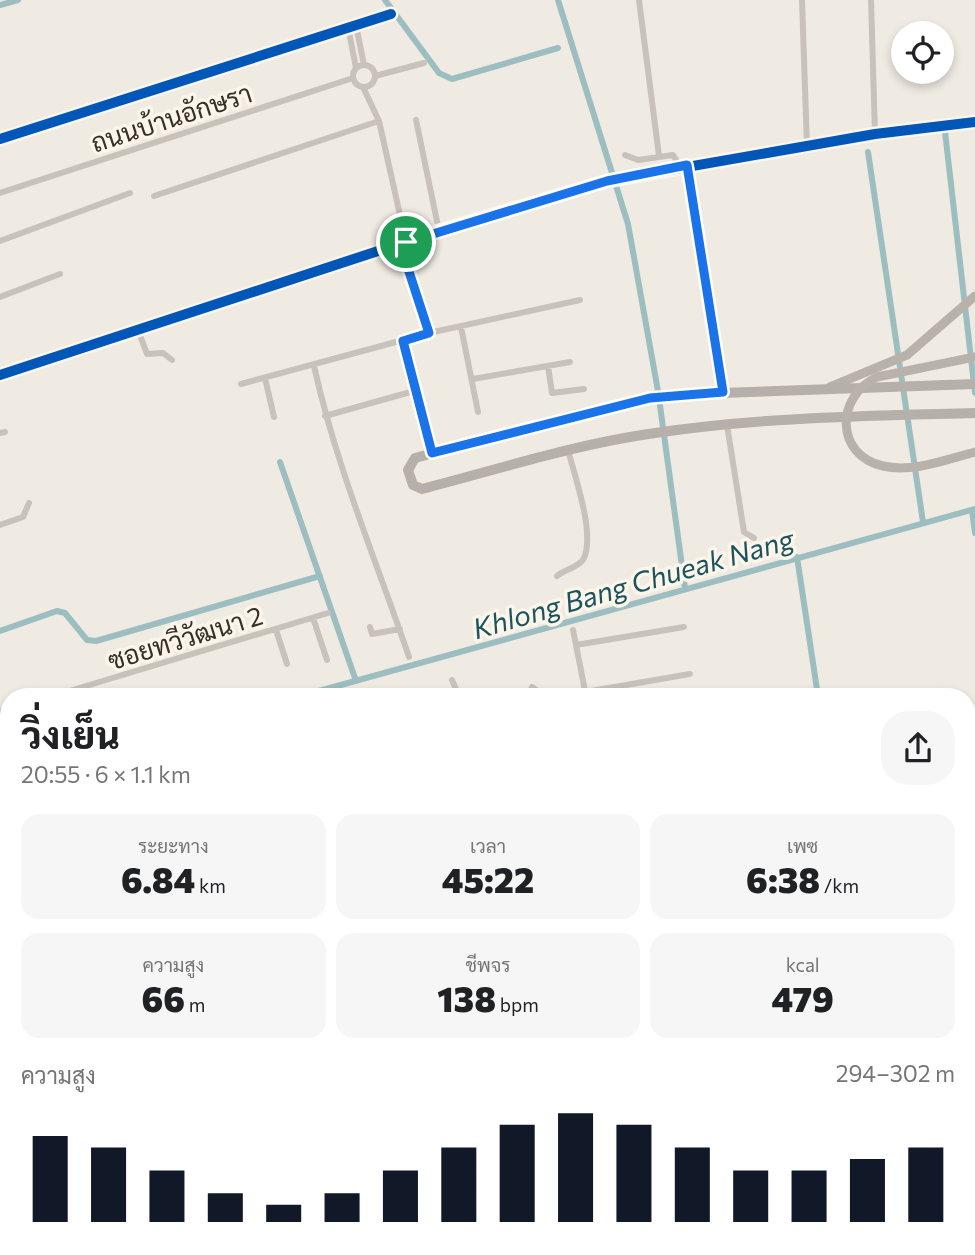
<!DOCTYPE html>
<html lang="th">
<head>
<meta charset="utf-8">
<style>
  :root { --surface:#fff; --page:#f6f6f6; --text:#202124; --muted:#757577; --accent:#111827 }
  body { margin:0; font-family:Commissioner,Sarabun,sans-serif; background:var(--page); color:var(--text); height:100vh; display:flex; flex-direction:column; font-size:26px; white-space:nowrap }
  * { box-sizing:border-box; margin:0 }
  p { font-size:23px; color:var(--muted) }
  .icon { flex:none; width:38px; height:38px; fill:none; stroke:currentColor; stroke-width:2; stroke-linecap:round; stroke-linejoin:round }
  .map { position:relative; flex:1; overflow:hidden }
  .details { position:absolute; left:0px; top:688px; width:976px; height:569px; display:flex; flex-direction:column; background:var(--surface); border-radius:28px 28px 0 0; box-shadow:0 4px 10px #0003 }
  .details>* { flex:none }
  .fabs { position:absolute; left:891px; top:21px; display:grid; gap:14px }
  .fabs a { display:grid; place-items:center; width:63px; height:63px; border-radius:50%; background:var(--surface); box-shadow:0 4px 10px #0003; font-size:35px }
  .pin { position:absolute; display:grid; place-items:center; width:60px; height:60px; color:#fff; margin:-30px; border:4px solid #fff; border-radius:50%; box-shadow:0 2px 7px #0007 }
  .round { display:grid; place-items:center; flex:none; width:74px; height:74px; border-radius:28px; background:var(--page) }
  .summary { display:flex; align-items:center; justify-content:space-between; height:119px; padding:0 21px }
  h1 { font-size:38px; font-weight:800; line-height:52px }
  .figures { display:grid; grid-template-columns:repeat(3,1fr); gap:10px; height:119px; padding:7px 21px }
  .figures div { display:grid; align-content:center; border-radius:18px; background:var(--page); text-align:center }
  .figures b { font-size:35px; font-weight:800 }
  .figures small { font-size:19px; font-weight:400 }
  .figures p { font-size:19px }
  .chart { height:196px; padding:14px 21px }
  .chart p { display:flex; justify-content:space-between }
  .chart svg { width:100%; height:126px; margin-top:7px; stroke:var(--accent); stroke-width:6 }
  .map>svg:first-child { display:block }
</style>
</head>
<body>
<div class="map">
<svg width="975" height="1255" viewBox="0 0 975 1255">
  <rect width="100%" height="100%" fill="#efeae2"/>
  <path fill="#ced5bc" d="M9 1065V1139L0 1143V1069Z"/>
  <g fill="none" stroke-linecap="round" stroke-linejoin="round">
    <path stroke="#9dbec1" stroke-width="6" d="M385 0 439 73 452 79 558 48
      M558 0 628 224 658 391 685 588
      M0 5 18 0
      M945 132 975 393
      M868 152 923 522
      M280 462 356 681
      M972 510 975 533
      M797 557 818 696
      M0 631 57 611 65 613 87 640 96 641 320 576
      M301 696 975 509
      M0 780 9 778
      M968 800 975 799
      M0 863 9 878
      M230 1248 234 1255"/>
    <path stroke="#c8c2bb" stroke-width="6" d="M639 0 659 156
      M802 0 807 146
      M871 0 875 134
      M356 25 364 65
      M348 27 356 68
      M353 76a11 11 0 1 1 22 0a11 11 0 1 1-22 0Z
      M375 76 424 63
      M363 87 379 121 406 242
      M416 120 439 231
      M0 139 391 14
      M625 155 638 160 673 155 680 166
      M687 166 723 392
      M0 193 353 78
      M154 196 379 121
      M0 241 130 193
      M400 245 429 333
      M0 297 60 274
      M461 327 478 412
      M138 330 147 354 163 353 172 360
      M403 341 432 453
      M314 366C336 466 376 560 409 657
      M548 366 552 393 584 389
      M265 378 274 417
      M473 379 570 362
      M241 384 429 333 580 300
      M325 416 414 391
      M727 425 744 532 754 538
      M0 433 5 432
      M0 525 23 517 29 503
      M557 576C564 570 581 566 584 558 595 533 575 477 568 450
      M313 618 327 660
      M370 627 372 634 400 629
      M276 630 287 664
      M573 630 576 645
      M452 680 459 696
      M532 687 539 692 558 693 561 696
      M585 692 690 674
      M53 696 328 613
      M514 696 539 692
      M586 696 576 645 684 627
      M0 712 9 709
      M0 967 9 963
      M0 1050 9 1046
      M968 1087 975 1085
      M3 1176 9 1175
      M968 1230 975 1228
      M260 1248 262 1255
      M341 1248 344 1255
      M624 1248 626 1255
      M721 1248 723 1255
      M282 1255 302 1248
      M780 1255 806 1248
      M877 1255 878 1251 890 1248"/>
    <path stroke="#b9b2ab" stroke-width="9" d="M0 375 439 231 607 181 875 134 975 122
      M830 387 907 355 975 296
      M0 906 9 921
      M968 1126 975 1124
      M208 1248 212 1255
      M497 1255 514 1248"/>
    <path stroke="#b7b0aa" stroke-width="10" d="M975 384 666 395 574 415 415 458 408 470 413 485 422 489C499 469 576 444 655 433 761 417 869 416 975 413"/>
    <path stroke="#b9b2ab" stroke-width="9" d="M975 357 877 377C835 397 835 455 883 466 913 473 947 459 975 452"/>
    <defs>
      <path id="cycleway" d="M0 139 391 14
        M0 375 439 231 607 181 875 134 975 122"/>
    </defs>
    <use href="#cycleway" stroke="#fbf5ea" stroke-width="15"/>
    <use href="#cycleway" stroke="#0057b8" stroke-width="10"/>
  </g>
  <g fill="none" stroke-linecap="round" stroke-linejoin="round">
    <defs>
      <path id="route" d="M687 165 723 392 650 398 432 453 403 341 429 333 400 244 607 181Z"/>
    </defs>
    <use href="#route" stroke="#fff" stroke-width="14"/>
    <use href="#route" stroke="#1a73e8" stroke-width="9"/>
  </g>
  <g text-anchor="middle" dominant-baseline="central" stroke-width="7" stroke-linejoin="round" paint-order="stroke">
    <g font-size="26" fill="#392f29" stroke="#fbf5ea">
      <text transform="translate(171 117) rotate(-18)">ถนนบ้านอักษรา</text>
      <text transform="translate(185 637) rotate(-17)">ซอยทวีวัฒนา 2</text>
    </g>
    <g font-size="28" font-style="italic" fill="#1b535e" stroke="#fbf5ea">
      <text transform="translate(633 583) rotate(-16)">Khlong Bang Chueak Nang</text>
    </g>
  </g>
</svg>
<div class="fabs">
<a><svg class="icon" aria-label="locate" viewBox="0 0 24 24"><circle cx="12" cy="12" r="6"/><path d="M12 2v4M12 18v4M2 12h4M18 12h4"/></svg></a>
</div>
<div class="pin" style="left:406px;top:242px;background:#1e9e55"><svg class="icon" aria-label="arrive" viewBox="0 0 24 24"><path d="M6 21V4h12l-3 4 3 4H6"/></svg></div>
<section class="details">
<div class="summary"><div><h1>วิ่งเย็น</h1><p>20:55 · 6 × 1.1 km</p></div><a class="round"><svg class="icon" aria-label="share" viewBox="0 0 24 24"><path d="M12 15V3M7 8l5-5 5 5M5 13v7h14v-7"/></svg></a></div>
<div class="figures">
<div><p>ระยะทาง</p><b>6.84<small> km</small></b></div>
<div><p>เวลา</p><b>45:22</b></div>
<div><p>เพซ</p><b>6:38<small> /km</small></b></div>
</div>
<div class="figures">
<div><p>ความสูง</p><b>66<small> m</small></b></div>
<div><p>ชีพจร</p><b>138<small> bpm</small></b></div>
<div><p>kcal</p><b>479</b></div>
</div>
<div class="chart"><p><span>ความสูง</span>294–302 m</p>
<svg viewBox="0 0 160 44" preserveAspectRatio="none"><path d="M5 44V14M15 44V18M25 44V26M35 44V34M45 44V38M55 44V34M65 44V26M75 44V18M85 44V10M95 44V6M105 44V10M115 44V18M125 44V26M135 44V26M145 44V22M155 44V18"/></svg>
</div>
</section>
</div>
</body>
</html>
